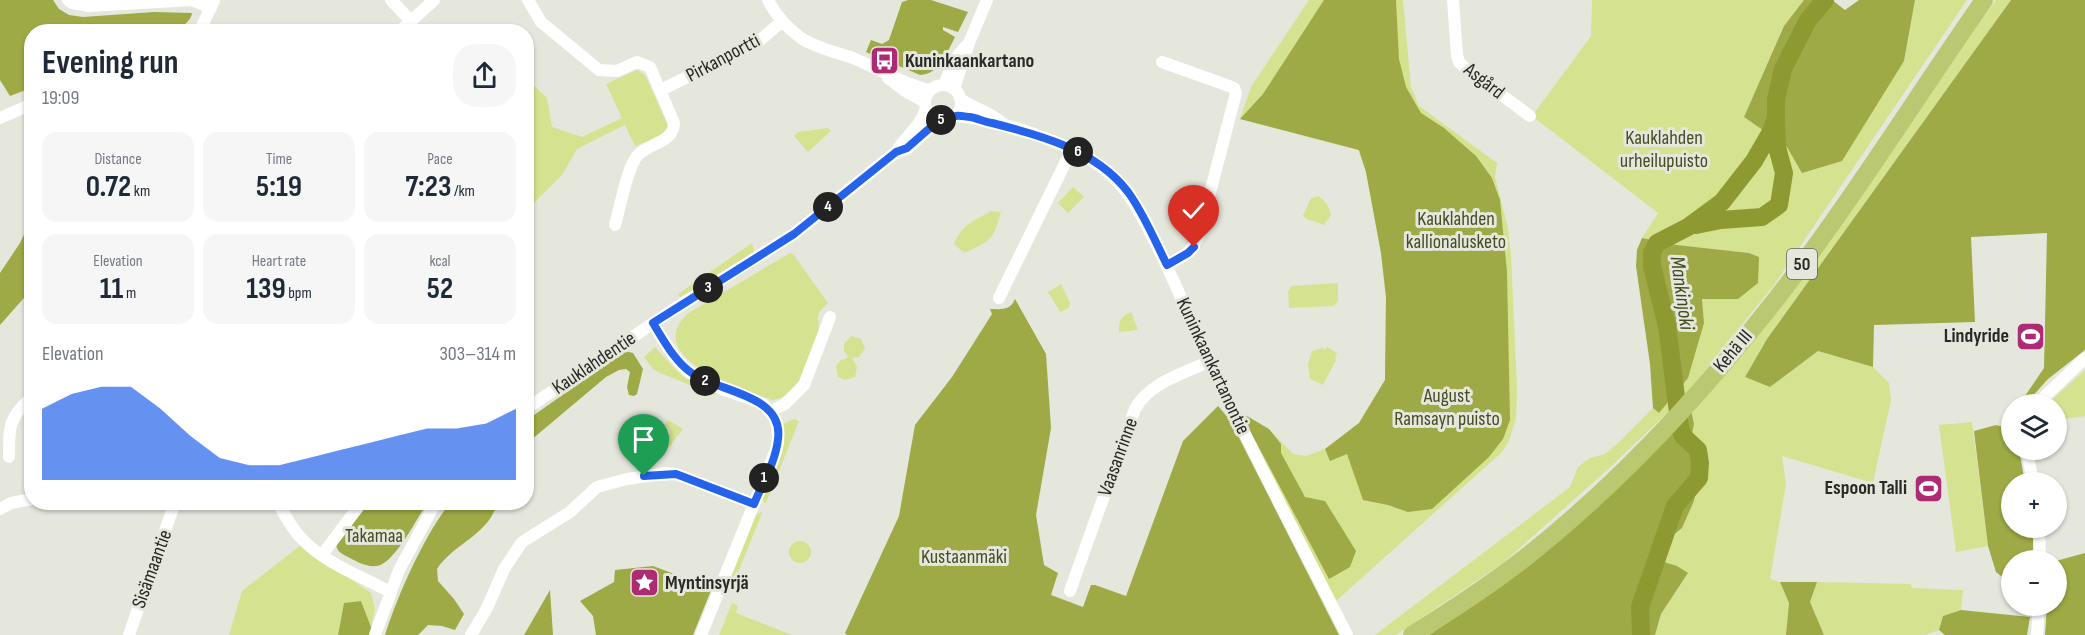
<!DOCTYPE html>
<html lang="en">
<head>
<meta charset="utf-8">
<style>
  :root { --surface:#fff; --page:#f6f6f7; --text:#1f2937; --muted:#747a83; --accent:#2563eb }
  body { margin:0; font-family:"Sofia Sans Condensed",sans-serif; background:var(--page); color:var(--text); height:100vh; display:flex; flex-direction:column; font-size:22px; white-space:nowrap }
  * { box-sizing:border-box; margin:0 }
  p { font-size:20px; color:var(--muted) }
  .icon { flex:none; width:33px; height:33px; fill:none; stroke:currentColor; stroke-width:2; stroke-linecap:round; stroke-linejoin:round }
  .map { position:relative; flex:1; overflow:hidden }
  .details { position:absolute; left:24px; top:24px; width:510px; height:486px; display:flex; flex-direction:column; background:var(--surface); border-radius:24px; box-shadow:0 2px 4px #0004 }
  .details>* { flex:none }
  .fabs { position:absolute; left:2001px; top:394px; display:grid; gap:12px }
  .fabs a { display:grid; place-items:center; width:66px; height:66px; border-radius:50%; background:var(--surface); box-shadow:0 2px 4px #0004; font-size:30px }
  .pin { position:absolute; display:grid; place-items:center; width:51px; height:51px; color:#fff; margin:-62px -26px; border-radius:50% 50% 50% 0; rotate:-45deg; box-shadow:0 0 6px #0007 }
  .pin .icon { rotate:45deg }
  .km { position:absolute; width:30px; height:30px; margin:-15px; border-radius:50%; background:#222; color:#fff; font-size:16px; line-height:30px; text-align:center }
  .round { display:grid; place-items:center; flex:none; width:63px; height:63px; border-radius:24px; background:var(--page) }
  .head { display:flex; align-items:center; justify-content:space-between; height:102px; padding:0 18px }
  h1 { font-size:33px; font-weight:700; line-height:45px }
  .figures { display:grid; grid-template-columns:repeat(3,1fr); gap:9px; height:102px; padding:6px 18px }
  .figures div { display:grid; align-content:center; border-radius:15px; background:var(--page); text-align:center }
  .figures b { font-size:30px; font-weight:700 }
  .figures small { font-size:16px; font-weight:400 }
  .figures p { font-size:16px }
  .chart { height:168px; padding:12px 18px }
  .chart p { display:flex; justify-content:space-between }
  .chart svg { width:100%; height:108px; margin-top:6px; fill:var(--accent); opacity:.7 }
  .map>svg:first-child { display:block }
</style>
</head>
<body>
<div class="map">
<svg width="2085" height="635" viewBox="0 0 2085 635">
  <rect width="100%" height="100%" fill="#e5e7dd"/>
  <path fill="#d5e28f" d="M1309 0H1403L1411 87 1419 106 1497 163 1495 177 1508 228 1511 254 1517 389 1516 419 1508 443 1501 453 1336 601 1240 412 1269 429 1293 454 1306 456 1325 449 1359 423 1385 380 1386 297 1381 253 1366 172 1358 150 1240 119 1251 87Z
    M1592 0H1804L1784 26 1744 117 1787 147 1904 62 1915 0H1967L1774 285 1681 400 1607 470 1503 563 1396 635H1375L1570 487 1578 467 1590 458 1605 454 1617 444 1653 408 1659 413 1704 323 1702 299H1738L1759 257 1749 253 1677 245 1642 238 1658 213 1532 116 1591 36Z
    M1996 0H2011L1767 339 1745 377 1770 387 1818 351 1873 367 1889 383 1891 400 1873 483 1782 456 1786 484 1770 579 1780 582 1789 603 1786 635H1655L1661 614 1688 574 1677 566 1661 561 1666 541 1682 528 1694 501 1697 487 1704 477 1706 460 1702 444 1692 434 1694 424 1691 410Z
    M637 70 645 75 668 126 664 135 635 146 625 125 577 149 562 175 527 210V79L547 98 552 127 582 137 622 118 606 84Z
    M828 128 831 131 808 152 794 136 798 132Z
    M1073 187 1084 197 1068 213 1058 203Z
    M1318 196C1325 201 1329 205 1331 215L1324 225 1307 219 1303 216 1311 198Z
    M990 211 1001 212C993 241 990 241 964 253L954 244C962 226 972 220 989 213Z
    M752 243 754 251 752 255 680 297 678 294Z
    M790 253 793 254 828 303 819 312C817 319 820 327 818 335 812 356 798 399 772 400 743 388 642 360 687 314Z
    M1338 283V301L1334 306 1289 308 1288 292 1291 286Z
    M1061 284 1070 303 1069 308 1060 312 1048 292Z
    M1131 312 1138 330 1119 332C1119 321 1120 317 1131 312Z
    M851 336 861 339 865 348 859 357 852 358 857 367 855 377 845 380 838 377 836 366 841 360 847 358 848 356 844 351V344Z
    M655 347 673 367 685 378 715 391V395L660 373 653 369 644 357Z
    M1327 347 1337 353 1335 357 1336 360 1323 385 1310 379 1308 364 1312 351 1322 348 1325 350Z
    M2085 370V416L2057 420 2056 405H2046Z
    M794 419 799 421 766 503H764L763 499C772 477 790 448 783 424Z
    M668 420 683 429 668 448 663 443 670 434 669 428 665 425Z
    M1972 422 1988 546 1956 552 1939 425Z
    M762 512V513L730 592 727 589 728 585 756 514Z
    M789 552a11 11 0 1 1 22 0a11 11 0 1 1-22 0Z
    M301 545 371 593 375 609 371 627 361 601 344 603 338 635H229L242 591Z
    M1817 582 1911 584 1912 588 1963 590 1961 610 1943 616 1939 630 1925 635H1824L1810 602Z
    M732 603 738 606 736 613 792 635H719Z"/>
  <path fill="#9daa45" d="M0 0H53L59 9 69 15 83 17 154 12 192 13C191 21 182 27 175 31L32 32 31 88 10 96 0 80Z
    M908 0H931L968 12 958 32 943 27V30L955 37C947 52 940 74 920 75L866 52 871 40 882 44 889 40 902 2Z
    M1324 0H1396L1399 59 1406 87 1421 113 1444 128 1476 156 1492 178 1500 200 1507 272 1510 420 1503 439 1489 457 1432 509 1408 512 1388 505 1363 500 1347 454 1330 461 1325 449 1359 423 1385 380 1386 297 1381 253 1366 172 1359 150 1240 119 1263 94Z
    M1804 0H1832L1845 10 1859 0H1915L1904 61 1842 161 1802 173 1787 147 1744 117 1784 26Z
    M2011 0H2085V350L2048 379 2030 399 2025 396 2044 368 2047 233 1971 237 1975 322 1874 325 1873 367 1818 351 1770 387 1745 377 1767 339Z
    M28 226H32L31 290 0 325V273L20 243Z
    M1642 238 1677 245 1749 253 1759 257 1758 283 1738 299H1702L1704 323 1688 378 1659 413 1653 408 1650 364 1636 266 1637 250Z
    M1015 299 1046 354 1051 428 1036 515 1044 565 1058 573 1051 595 1083 607 1091 585H1095L1126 596 1183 441 1218 406 1230 420 1339 635H847L845 633 899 516 915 425 952 377 992 314 990 309C1001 309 1010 311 1015 299Z
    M625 351 633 353 643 369 637 394 634 396 629 395 627 387 630 372 626 369 619 370 606 377 531 440 529 459 527 461V420Z
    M1691 410 1694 424 1692 434 1702 444 1706 460 1704 477 1697 486 1694 501 1682 528 1666 541 1661 561 1677 566 1688 573 1661 614 1655 635H1429L1485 596Z
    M1240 412 1269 429 1281 444V453L1305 497 1325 501 1356 551 1350 567 1329 579Z
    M1996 425 2011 429 2012 450H2019L2025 483H2012V528H2033V561H2012L2011 584 1996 572 1988 546 1974 431Z
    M368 503H427C417 518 394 565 376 566 366 567 358 562 350 558 342 554 336 552 336 542Z
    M450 503H497C489 535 454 543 437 569L438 581 454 599 464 614 455 630 442 626 428 625 418 635H385C398 594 424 536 450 503Z
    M2085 553V635H2045L2047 606H2056V561Z
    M653 566 712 588 693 635H596L593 616 580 601 614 582 615 570Z
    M1780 582H1817L1810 602 1824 635H1786L1789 603Z
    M550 590 553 635H524Z
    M361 601 371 627 370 635H338L344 603Z
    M1961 610 2030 617 2027 635H1945L1939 630 1943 616Z"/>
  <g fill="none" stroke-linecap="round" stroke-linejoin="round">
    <path stroke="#8d9a32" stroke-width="18" d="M1696 225 1721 220 1762 217 1779 205 1784 173 1777 147 1776 121
      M1641 635 1640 607 1675 506 1699 478 1700 463 1698 450 1683 436 1680 428 1667 326 1652 266V253L1657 243 1688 227 1722 202 1754 161 1772 130 1776 117V99L1783 69 1808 20 1825 0"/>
    <path stroke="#fff" stroke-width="12" d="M68 0 72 3 89 6 192 0 211 8
      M391 0 410 20
      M528 0 541 22 599 70 617 71 637 62 650 67 674 123C674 143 648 143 637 156 627 168 620 208 615 225
      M768 0C776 16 786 27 801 38 816 48 836 52 853 58 879 69 903 84 930 90
      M1453 0 1457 55 1459 62 1465 68 1530 116
      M199 32 214 1
      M399 32 434 0
      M1162 62 1229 86 1234 88 1236 93 1199 235C1192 252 1183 257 1167 265
      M888 78 905 91 925 102
      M944 85 954 60 966 46
      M925 103a18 18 0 1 1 36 0a18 18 0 1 1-36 0Z
      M954 89 969 43 987 0
      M661 90 758 42 781 22
      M960 99C974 109 990 111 1003 124
      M954 116C1000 119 1080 145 1113 177 1132 195 1143 219 1155 242 1175 281 1191 322 1210 362 1253 454 1301 544 1347 635
      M0 118 32 104
      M896 152 907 149 939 120
      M999 298 1072 149
      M653 323C662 339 672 356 686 369 706 387 738 393 763 404 777 416 780 429 777 447L701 635
      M2036 405 2085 358
      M526 409 680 305 794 234 896 152C906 136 921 126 926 108
      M771 411 785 404 804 385 830 317
      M2027 450 2033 483
      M9 457C9 427 8 418 32 397
      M277 502C285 514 291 528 301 538 324 563 361 576 390 592
      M0 509 11 503 32 499
      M2039 528 2040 561
      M322 555 362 502
      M1070 591 1135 409C1150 382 1183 374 1210 361
      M129 635 175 502
      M375 635 399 570 436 502
      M471 635 487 608 504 569 522 542 570 512 597 487 627 479 667 473 676 474 754 504
      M2037 635 2039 606"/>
    <path stroke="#bbc872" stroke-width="18" d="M1412 635C1449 612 1486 588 1521 561 1617 486 1702 394 1777 298 1851 202 1915 99 1984 0"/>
  </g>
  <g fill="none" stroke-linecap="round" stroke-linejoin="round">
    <defs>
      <path id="route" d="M644 476 676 474 754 504C762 484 776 461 778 439 784 395 720 392 693 374 675 362 664 341 653 323L794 234 896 152 907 148 939 120C946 121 950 117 956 116 960 115 966 117 970 117 977 118 984 122 992 123 1040 135 1096 150 1128 192 1144 214 1155 241 1167 265L1188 253 1194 247"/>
    </defs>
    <use href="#route" stroke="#fff" stroke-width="12"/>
    <use href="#route" stroke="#2563eb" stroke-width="8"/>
  </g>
  <defs>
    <symbol id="bus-square" viewBox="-11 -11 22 22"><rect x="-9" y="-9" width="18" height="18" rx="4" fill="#ad2a74" stroke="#e5e7dd"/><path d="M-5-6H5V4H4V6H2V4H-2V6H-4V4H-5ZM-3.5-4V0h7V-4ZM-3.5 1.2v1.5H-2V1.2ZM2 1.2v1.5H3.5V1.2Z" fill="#fff"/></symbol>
    <symbol id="stadium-square" viewBox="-11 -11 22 22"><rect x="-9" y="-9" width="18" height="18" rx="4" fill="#ad2a74" stroke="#e5e7dd"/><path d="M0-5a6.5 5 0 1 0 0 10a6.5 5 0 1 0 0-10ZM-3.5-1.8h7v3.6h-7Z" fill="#fff"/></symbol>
    <symbol id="sight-square" viewBox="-11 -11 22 22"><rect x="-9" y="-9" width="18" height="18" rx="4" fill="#ad2a74" stroke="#e5e7dd"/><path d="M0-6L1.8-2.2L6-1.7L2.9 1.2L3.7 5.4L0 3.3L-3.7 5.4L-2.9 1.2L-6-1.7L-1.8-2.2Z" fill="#fff"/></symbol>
  </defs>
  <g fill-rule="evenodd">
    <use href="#bus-square" x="868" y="44" width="33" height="33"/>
    <use href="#stadium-square" x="2014" y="320" width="33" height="33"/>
    <use href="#stadium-square" x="1912" y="472" width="33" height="33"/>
    <use href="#sight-square" x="628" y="566" width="33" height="33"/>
  </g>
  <g text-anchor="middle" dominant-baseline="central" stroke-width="6" stroke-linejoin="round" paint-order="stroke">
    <rect fill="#e5e7dd" stroke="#61625c" stroke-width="1.5" x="1787" y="249" width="30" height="30" rx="4.5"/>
    <g font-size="18" font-weight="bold" fill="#292925">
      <text x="1802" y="264">50</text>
    </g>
    <g font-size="20" fill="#292925" stroke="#e5e7dd">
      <text transform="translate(723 58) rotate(-28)">Pirkanportti</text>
      <text transform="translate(1484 81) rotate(38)">Asgård</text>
      <text transform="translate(1733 351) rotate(-50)">Kehä III</text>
      <text transform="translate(594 363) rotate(-34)">Kauklahdentie</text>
      <text transform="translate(1213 366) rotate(65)">Kuninkaankartanontie</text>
      <text transform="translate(1118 457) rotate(-70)">Vaasanrinne</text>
      <text transform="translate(152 569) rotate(-70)">Sisämaantie</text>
    </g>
    <g font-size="20" font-weight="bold" fill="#292925" stroke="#e5e7dd" text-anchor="start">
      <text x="905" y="61">Kuninkaankartano</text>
      <text x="2009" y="336" text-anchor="end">Lindyride</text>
      <text x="1907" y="488" text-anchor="end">Espoon Talli</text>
      <text x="665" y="583">Myntinsyrjä</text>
    </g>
    <g font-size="20" fill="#464c23" stroke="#e5e7dd">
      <text x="1664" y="138">Kauklahden<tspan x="1664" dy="23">urheilupuisto</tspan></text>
      <text x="1456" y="219">Kauklahden<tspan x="1456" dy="23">kallionalusketo</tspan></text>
      <text x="1447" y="396">August<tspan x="1447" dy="23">Ramsayn puisto</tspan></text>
      <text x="374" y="536">Takamaa</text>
      <text x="964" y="557">Kustaanmäki</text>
    </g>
    <g font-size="21" font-style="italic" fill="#444a20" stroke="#e5e7dd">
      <text transform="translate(1682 293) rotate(82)">Mankinjoki</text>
    </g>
  </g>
</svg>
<div class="fabs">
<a><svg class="icon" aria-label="layers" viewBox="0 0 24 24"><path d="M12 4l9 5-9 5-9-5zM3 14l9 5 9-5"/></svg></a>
<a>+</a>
<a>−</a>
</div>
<div class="pin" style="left:644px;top:476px;background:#1e9e55"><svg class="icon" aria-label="arrive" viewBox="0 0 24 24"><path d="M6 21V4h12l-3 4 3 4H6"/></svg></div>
<div class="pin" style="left:1194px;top:247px;background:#d93025"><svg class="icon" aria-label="check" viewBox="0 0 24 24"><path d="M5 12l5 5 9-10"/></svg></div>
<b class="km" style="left:764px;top:478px">1</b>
<b class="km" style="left:705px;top:381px">2</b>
<b class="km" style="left:708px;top:288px">3</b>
<b class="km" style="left:828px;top:207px">4</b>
<b class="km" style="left:941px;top:120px">5</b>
<b class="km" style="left:1078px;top:152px">6</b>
<section class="details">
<div class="head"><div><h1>Evening run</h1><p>19:09</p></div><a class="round"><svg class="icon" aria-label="share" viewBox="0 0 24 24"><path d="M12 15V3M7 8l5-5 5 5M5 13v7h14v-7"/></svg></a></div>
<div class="figures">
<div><p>Distance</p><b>0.72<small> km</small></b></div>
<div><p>Time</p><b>5:19</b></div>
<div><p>Pace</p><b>7:23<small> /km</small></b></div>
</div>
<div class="figures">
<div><p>Elevation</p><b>11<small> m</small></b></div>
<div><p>Heart rate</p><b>139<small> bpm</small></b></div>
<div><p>kcal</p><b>52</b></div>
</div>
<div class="chart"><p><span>Elevation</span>303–314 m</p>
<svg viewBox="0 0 160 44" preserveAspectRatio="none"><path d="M0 44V15L10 9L20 6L30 6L40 15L50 26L60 35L70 38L80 38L90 35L100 32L110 29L120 26L130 23L140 23L150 21L160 15V44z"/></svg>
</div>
</section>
</div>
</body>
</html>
